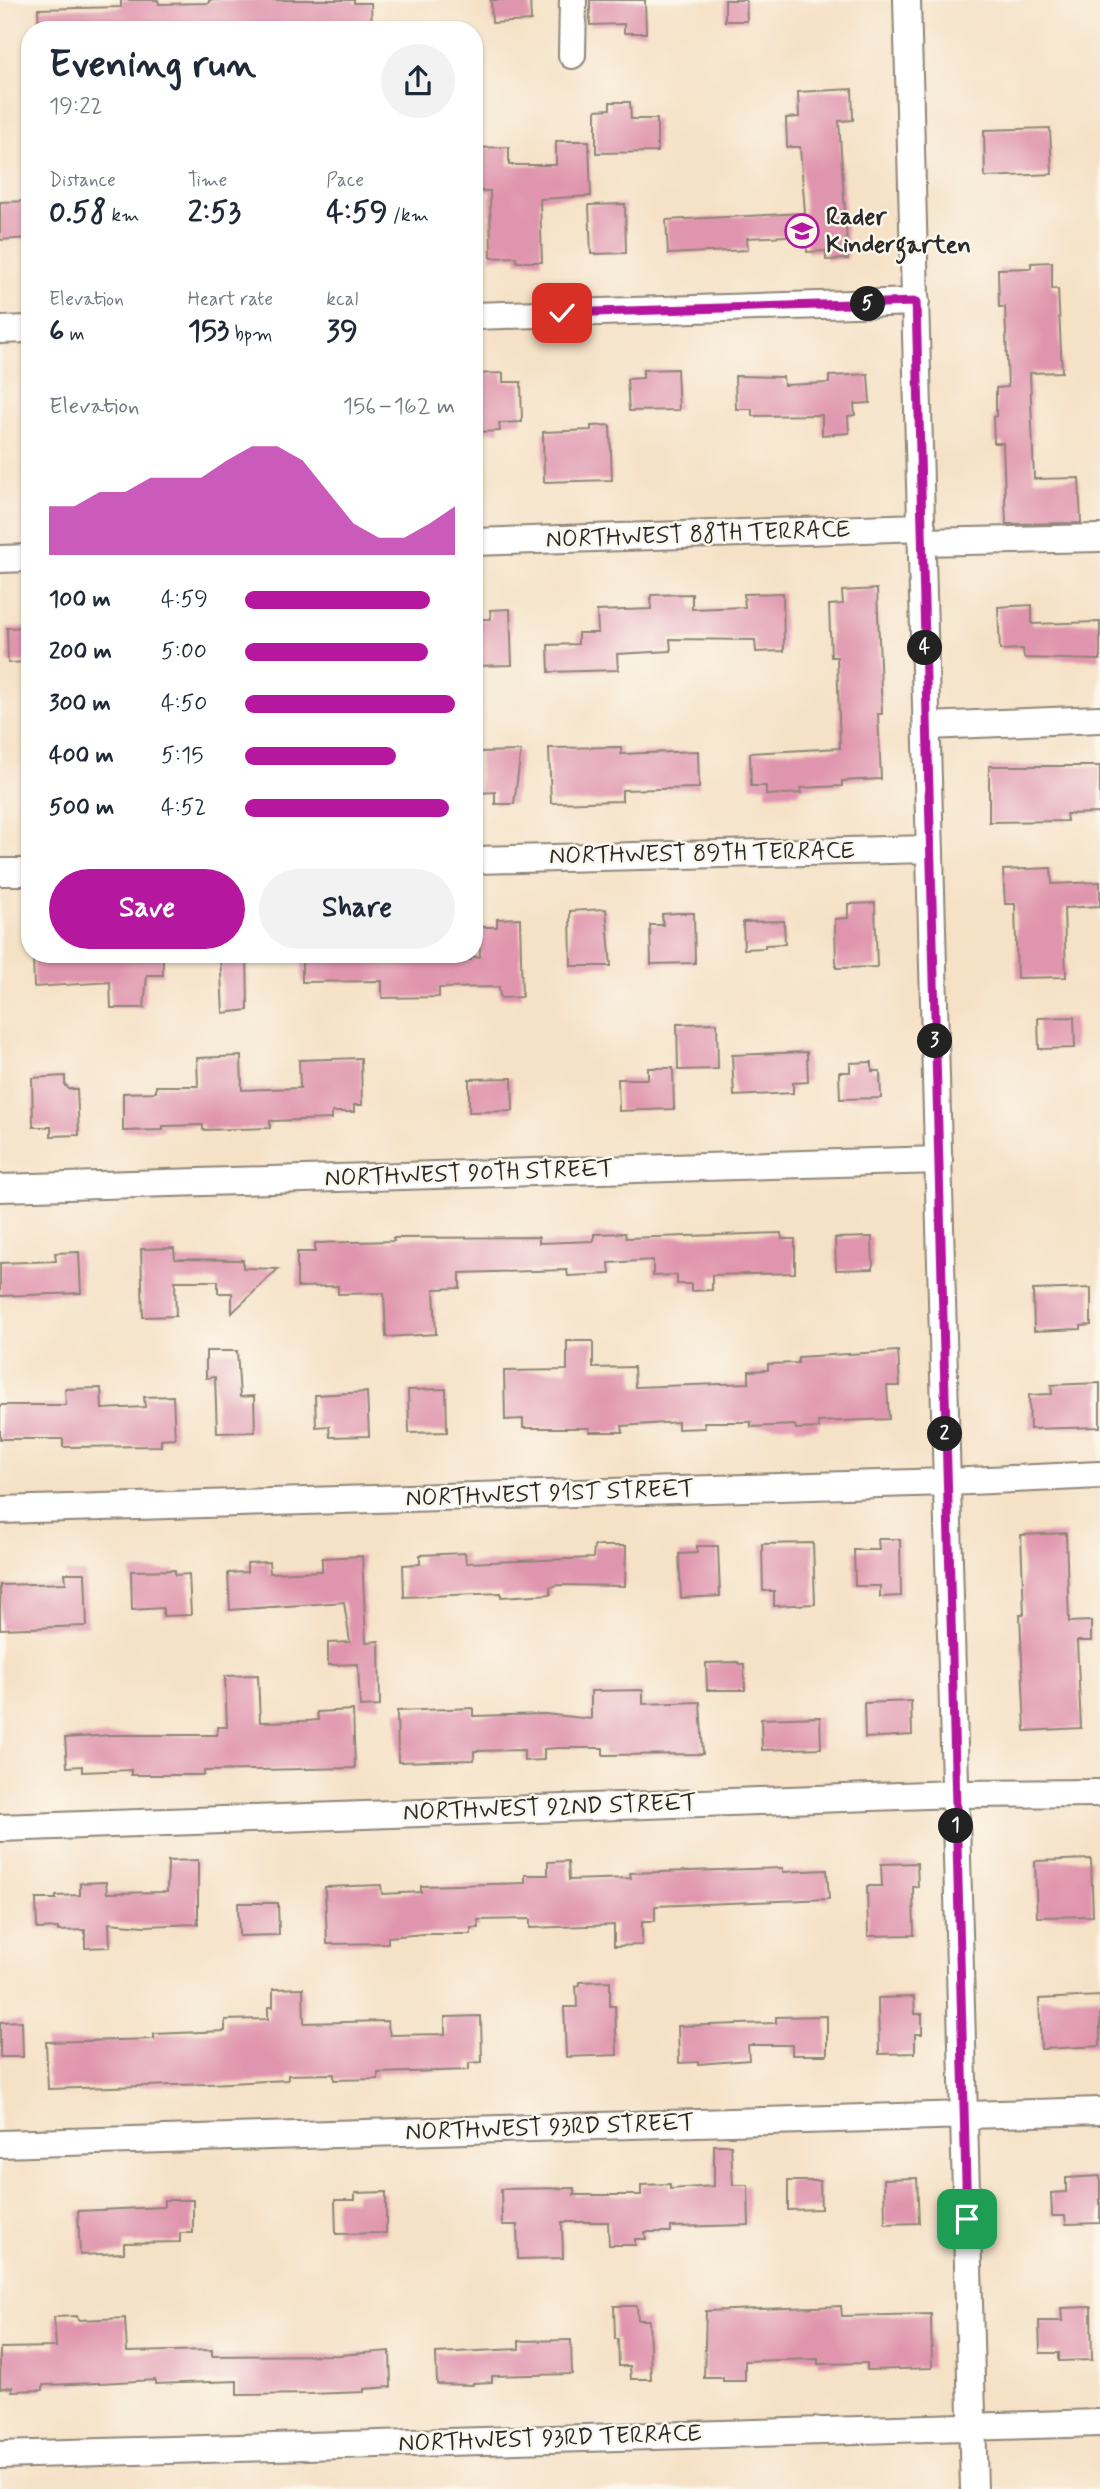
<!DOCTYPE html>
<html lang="en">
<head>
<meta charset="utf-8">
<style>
  :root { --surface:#fff; --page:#f2f2f3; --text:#1f2937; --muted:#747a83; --accent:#b5179e }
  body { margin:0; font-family:Mynerve,sans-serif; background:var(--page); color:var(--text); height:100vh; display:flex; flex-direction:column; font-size:26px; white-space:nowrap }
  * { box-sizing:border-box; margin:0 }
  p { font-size:23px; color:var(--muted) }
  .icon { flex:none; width:38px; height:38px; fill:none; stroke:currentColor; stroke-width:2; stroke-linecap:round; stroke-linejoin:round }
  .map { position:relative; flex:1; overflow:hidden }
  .details { position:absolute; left:21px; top:21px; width:462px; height:942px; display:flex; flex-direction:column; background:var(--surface); border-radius:28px; box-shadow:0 2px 5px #0004 }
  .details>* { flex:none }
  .pin { position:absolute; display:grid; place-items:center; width:60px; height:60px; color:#fff; margin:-30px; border-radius:14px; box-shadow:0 4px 10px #0006 }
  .km { position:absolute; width:35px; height:35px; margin:-18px; border-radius:50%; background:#222; color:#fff; font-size:19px; line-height:35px; text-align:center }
  .round { display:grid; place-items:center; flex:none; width:74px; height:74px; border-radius:37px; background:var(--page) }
  .overview { display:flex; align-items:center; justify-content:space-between; height:119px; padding:0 28px }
  h1 { font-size:38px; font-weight:700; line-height:52px }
  .figures { display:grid; grid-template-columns:repeat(3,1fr); gap:10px; height:119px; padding:7px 28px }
  .figures div { display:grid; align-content:center }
  .figures b { font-size:30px; font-weight:700 }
  .figures small { font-size:19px; font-weight:400 }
  .figures p { font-size:19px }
  .chart { height:196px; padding:14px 28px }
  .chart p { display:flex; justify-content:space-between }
  .chart svg { width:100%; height:126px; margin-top:7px; fill:var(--accent); opacity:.7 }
  .action { display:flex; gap:14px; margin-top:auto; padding:14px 28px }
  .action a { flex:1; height:80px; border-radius:42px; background:var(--accent); color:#fff; font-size:28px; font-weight:700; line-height:80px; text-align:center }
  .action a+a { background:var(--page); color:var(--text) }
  ul { padding:0 28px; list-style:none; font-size:23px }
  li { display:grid; grid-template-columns:112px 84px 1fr; align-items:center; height:52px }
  li i { height:18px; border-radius:9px; background:var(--accent) }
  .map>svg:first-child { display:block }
</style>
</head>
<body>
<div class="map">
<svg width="1100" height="2489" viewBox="0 0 1100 2489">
  <rect width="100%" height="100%" fill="#fbf7ec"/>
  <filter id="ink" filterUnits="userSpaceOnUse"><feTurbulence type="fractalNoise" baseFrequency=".0143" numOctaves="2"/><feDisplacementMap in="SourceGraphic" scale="14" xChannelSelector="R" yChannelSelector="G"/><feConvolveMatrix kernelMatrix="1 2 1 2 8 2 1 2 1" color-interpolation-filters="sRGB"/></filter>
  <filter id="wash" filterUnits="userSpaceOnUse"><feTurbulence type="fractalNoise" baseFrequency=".00686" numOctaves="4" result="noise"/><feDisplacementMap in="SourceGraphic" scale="28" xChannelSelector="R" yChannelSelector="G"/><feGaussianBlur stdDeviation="1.57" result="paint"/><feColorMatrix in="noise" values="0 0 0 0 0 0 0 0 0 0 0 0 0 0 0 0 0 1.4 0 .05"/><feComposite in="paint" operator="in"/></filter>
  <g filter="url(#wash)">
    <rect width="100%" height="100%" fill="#f5e1c6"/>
    <g id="blocks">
      <path fill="#e095ae" d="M121 0H158L159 4 209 3V0H354V3H371L372 30H39L38 9 121 7Z
        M491 0H530L531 21 492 23Z
        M590 0H645L646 33H624V24L590 25Z
        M725 0H746L747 21H725Z
        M852 89 853 120 839 121 848 259 826 260V251L807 252 806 235 747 238 748 250 668 254 666 220 805 213 800 147H787L786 118 799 117 798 92Z
        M610 102H630L631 119H657V152L596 153V110L610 109Z
        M1050 128 1052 174 985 177 984 130Z
        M556 141H589L591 196 540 199 542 262H517L516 257 491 258 490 191H475L474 148 509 147V165H556Z
        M30 201V238L0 240V202Z
        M625 204 626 253 591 254 589 205Z
        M1052 262V289H1058L1062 372 1030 373 1034 479 1079 478 1081 523 1006 524 1003 443H994L993 417 996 416V388L1008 387 1005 307H999L998 269 1031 268V263Z
        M677 369 679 410 629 411 627 379 643 378V370Z
        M503 373V382H521L522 422 499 423 500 431 474 432V374Z
        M868 374 870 403 854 404 855 415 848 416 849 433 822 435V415L752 416V409H736L735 376 783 377 784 385 829 383V376Z
        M610 425 612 480 544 482 543 432 591 430V426Z
        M877 589 882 714H878L881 779 842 781V786L800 788 801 793 766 795V786H751L750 753 840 748 837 657H831L829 605 843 604 842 591Z
        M783 593 784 651 756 652 755 640 670 639 671 651 617 654 618 670 549 672 548 645 578 644V633H598L597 611 651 609V595L692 594V609L745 607 744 594Z
        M1032 605V624L1100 622V660L1024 658 1023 649 1000 650 998 607Z
        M510 609 512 665 474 666V619H491L490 610Z
        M30 627V662L8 663 7 628Z
        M621 747V754L698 751 699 788 622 790V801L551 803 549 748Z
        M521 751 514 804H495V792L480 793 479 752Z
        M989 766H1100V813L1066 814 1067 821 989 822Z
        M1051 868 1052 884 1100 882V906L1064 908 1066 977 1017 978 1015 904H1005L1003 870Z
        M875 903 877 967 836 968 835 919 848 918V904Z
        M606 909 611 966H571L570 911Z
        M678 913H694L695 963 651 964 650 925H663L662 914Z
        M520 918 522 997 500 998 499 987 439 988V997L382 998V981L302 982V954H419V961L471 960V957H480L479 927H497V919Z
        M784 921 785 944 765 945V948L744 949 743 922Z
        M74 954V957L163 954V975H147L144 1008H111L110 982 34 987 33 956Z
        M220 954H247L248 1010 223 1013Z
        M1074 1017 1075 1048 1039 1049 1038 1018Z
        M717 1023 718 1069 678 1070 677 1024Z
        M807 1052 808 1082 793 1083V1093L734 1096 732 1055Z
        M241 1056 242 1090 300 1088 299 1060 361 1058 362 1105H354V1112H332V1119L270 1121V1128L203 1130V1125L163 1126V1130L123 1131V1093L156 1092V1086H198L197 1058Z
        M872 1062V1071H880L881 1098 840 1099 839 1072H850V1063Z
        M648 1068H673L674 1109 619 1111 618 1079H648Z
        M65 1076V1086H67L68 1089H77L79 1135 51 1136V1127H33L32 1078Z
        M512 1078 513 1111 469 1112V1079Z
        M625 1233 626 1238 781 1233 782 1239H795V1273L712 1275V1290L691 1291V1284H677V1275L653 1276V1260L609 1263 610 1274 568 1276 567 1270 460 1273V1288L434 1289 436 1334 386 1337 384 1293 338 1294V1286L297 1287V1252H315V1243L394 1241 393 1238 539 1237V1243L594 1241V1234Z
        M872 1237 873 1269 836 1270 835 1238Z
        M174 1248 175 1259 243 1260V1268L278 1269 232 1313V1293H218V1281H175L176 1316 143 1317 141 1249Z
        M79 1252 81 1293 0 1296V1263L56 1261 55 1253Z
        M1091 1288V1325L1081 1326V1329L1034 1331 1033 1290Z
        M567 1341H593V1368L634 1367 635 1387 749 1383V1371L768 1370V1364L798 1363V1357L898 1351 900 1386H887L889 1419 818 1422 819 1428 796 1429 795 1425 751 1427V1422H704L705 1428 678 1429V1422L622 1426 623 1432H589V1428H523V1419L505 1420 504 1371 567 1370Z
        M206 1351H237L240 1397 254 1396 255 1432 217 1433 215 1377 206 1378Z
        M1100 1383V1427L1030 1429 1029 1395 1052 1394 1051 1385Z
        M101 1388 102 1409 145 1407 144 1397 173 1396 175 1438 161 1439V1446L63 1447V1439H0V1405H66L65 1389Z
        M446 1389 447 1432 409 1433 408 1390Z
        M367 1392 369 1436 330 1437 329 1426 316 1427 315 1395Z
        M1066 1533 1069 1622 1091 1621V1641H1077L1081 1728 1025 1731 1020 1614H1024L1021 1535Z
        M878 1539H900L901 1596 880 1597V1586H855L854 1550H879Z
        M813 1543 815 1604 774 1606V1591H763L762 1544Z
        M594 1546H626L625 1586 558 1585 550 1587 551 1594 501 1597V1593L404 1597 403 1565 420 1564V1555L465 1553 466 1563 593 1558Z
        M697 1546H718L720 1596 681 1598 679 1554 697 1553Z
        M362 1556 366 1642 379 1641 380 1706 360 1707 358 1664 328 1665V1643L350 1642 344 1602 230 1610 228 1573 247 1572V1563L269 1562 270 1573 322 1571V1558Z
        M175 1570V1575L189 1574 191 1615 163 1616V1608L132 1610 131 1571Z
        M65 1573H85L87 1626 0 1629V1585L66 1583Z
        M738 1662 739 1664H744L745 1690H707L706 1663Z
        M258 1675 260 1722 307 1721 318 1720 317 1712 353 1710 355 1768 204 1771V1775H131V1770L82 1772V1766L67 1767 65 1738 112 1735H217V1727H227L225 1676Z
        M643 1690V1704L700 1702 703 1754 603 1755V1748H558L544 1749V1760L524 1761V1750L474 1751V1760L398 1762 397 1711 473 1708V1716L545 1714 591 1719V1691Z
        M911 1701 912 1735 865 1738 864 1703Z
        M820 1717 821 1748 762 1750 761 1719Z
        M1091 1859 1093 1916 1037 1917 1035 1861Z
        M198 1860V1924L144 1926 109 1923 110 1947 85 1948V1930L58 1931V1928L37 1929 36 1899H56V1896L80 1895V1883L106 1882 107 1893 167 1892 168 1861Z
        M568 1861 569 1880 631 1878 630 1873 783 1868V1872L827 1870 829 1899 655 1906V1921H642V1945L614 1946V1925L530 1928V1919L478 1920 479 1928H471V1934H424L388 1937V1943L327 1944 325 1887 381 1885 382 1894 421 1892V1886L525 1883V1875H548V1862Z
        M917 1863 918 1887H913L914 1935 868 1936 867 1886H882L881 1864Z
        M238 1903H278L279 1935 239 1936Z
        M610 1981V2006H615L617 2055 566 2057 564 2007H577L576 1986 580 1985V1982Z
        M303 1988 304 2023 387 2021 390 2035 445 2034V2017L481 2016 482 2062 469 2063V2070L378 2073V2079L334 2080V2074L288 2075V2080L208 2084 48 2089 46 2042 154 2039V2034L225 2031V2020L268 2019V2007H273V1989Z
        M1100 1996V2046L1041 2049 1039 1999Z
        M914 1997 915 2014H922V2034H915V2053L879 2054 878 1998Z
        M827 2016V2055H792V2045H748L749 2060 698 2064V2062L679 2063 678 2026 776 2023V2017Z
        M22 2021 23 2057H0V2022Z
        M714 2145H731L733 2185H748L749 2225 671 2227V2232H645L646 2239H635V2245H609L608 2222H562L563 2258 518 2259 517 2225H502L501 2189 574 2188V2195H641V2185L670 2184V2189L714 2186Z
        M1100 2176V2223L1066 2224 1065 2216H1052L1051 2193 1066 2192V2178Z
        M917 2178 919 2223 885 2224 884 2179Z
        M788 2181H820L821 2209 788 2210Z
        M386 2192V2233L336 2234 335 2200H355V2193Z
        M164 2200H193V2233H180V2242L124 2243V2253L80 2255 78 2211 164 2207Z
        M614 2306H637L638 2320H649L651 2379H631L630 2366H619L618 2339H615Z
        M841 2306 842 2316 931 2314 932 2368 867 2370V2363L818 2364V2359L745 2361V2381H723V2378H704L706 2311Z
        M1091 2307 1092 2360 1059 2361V2353H1040L1039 2321H1062L1061 2308Z
        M77 2316 78 2320 125 2318 127 2352 212 2350V2356L340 2355 390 2351 391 2387 364 2389V2392L310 2394 237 2395V2381L155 2384V2380L99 2383 43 2385V2390L12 2391V2387L0 2388V2348L56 2347 54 2317Z
        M571 2340 572 2374 492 2376V2382L473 2383V2385L437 2384 436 2353 519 2349V2341Z"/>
    </g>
  </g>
  <g filter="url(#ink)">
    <use href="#blocks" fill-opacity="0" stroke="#908678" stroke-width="2"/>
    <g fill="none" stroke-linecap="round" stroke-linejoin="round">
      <defs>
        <path id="minor" d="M907 0 974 2489
          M572 55 573 0
          M474 316 916 302
          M0 330 30 329
          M474 542 922 527
          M922 542 1100 538
          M0 559 30 558
          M927 726 1100 719
          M474 860 930 849
          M0 872H30
          M0 1188 939 1160
          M0 1510 947 1482 1100 1475
          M0 1828 955 1794 1100 1793
          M0 2144 1100 2111
          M0 2455 1100 2423"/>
      </defs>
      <use href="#minor" stroke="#908678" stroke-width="30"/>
      <use href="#minor" stroke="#fff" stroke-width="26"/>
    </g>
  </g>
  <g fill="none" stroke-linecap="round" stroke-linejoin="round" filter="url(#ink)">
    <defs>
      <path id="route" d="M562 313 916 302 967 2219"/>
    </defs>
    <use href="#route" stroke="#fff" stroke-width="14"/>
    <use href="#route" stroke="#b5179e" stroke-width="9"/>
  </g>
  <defs>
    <symbol id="school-ring" viewBox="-11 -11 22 22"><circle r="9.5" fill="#fbf7ec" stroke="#b5179e" stroke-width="1.5"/><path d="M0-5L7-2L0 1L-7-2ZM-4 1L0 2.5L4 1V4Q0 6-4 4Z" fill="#b5179e"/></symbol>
  </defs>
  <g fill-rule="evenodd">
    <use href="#school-ring" x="783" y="212" width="38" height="38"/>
  </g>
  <g text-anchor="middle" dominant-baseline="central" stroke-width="5" stroke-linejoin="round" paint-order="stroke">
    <g font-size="24" font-weight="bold" fill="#2b2b2b" stroke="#fbf7ec" text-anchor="start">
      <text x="826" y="217">Rader<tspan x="826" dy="28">Kindergarten</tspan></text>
    </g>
    <g font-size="24" fill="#2b2b2b" stroke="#fbf7ec">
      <text transform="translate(698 535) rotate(-2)">NORTHWEST 88TH TERRACE</text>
      <text transform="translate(702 854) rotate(-1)">NORTHWEST 89TH TERRACE</text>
      <text transform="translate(469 1174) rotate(-2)">NORTHWEST 90TH STREET</text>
      <text transform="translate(550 1494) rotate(-2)">NORTHWEST 91ST STREET</text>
      <text transform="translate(550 1808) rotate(-2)">NORTHWEST 92ND STREET</text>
      <text transform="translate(550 2128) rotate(-2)">NORTHWEST 93RD STREET</text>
      <text transform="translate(550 2439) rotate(-2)">NORTHWEST 93RD TERRACE</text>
    </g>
  </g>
</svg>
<div class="pin" style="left:967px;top:2219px;background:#1e9e55"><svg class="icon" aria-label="arrive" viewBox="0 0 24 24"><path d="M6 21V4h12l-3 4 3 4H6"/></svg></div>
<div class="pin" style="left:562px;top:313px;background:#d93025"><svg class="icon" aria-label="check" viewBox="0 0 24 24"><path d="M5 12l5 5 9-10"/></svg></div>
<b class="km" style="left:956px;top:1826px">1</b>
<b class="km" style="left:945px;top:1434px">2</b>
<b class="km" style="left:935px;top:1041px">3</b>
<b class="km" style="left:925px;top:648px">4</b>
<b class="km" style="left:868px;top:304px">5</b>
<section class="details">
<div class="overview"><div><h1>Evening run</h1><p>19:22</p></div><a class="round"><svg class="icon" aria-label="share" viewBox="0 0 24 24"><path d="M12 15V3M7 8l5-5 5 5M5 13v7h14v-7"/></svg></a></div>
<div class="figures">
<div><p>Distance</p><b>0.58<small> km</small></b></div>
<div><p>Time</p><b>2:53</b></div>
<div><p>Pace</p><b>4:59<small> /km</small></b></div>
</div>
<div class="figures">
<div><p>Elevation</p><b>6<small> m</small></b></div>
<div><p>Heart rate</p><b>153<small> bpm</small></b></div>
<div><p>kcal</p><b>39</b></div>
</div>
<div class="chart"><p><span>Elevation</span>156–162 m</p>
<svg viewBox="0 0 160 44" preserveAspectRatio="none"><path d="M0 44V27L10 27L20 22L30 22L40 17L50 17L60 17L70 11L80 6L90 6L100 11L110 22L120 33L130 38L140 38L150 33L160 27V44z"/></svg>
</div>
<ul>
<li><b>100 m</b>4:59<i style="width:88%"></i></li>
<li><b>200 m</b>5:00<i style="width:87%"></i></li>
<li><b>300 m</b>4:50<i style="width:100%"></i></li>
<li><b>400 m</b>5:15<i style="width:72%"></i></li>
<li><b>500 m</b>4:52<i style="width:97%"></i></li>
</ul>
<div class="action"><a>Save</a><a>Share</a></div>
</section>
</div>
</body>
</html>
